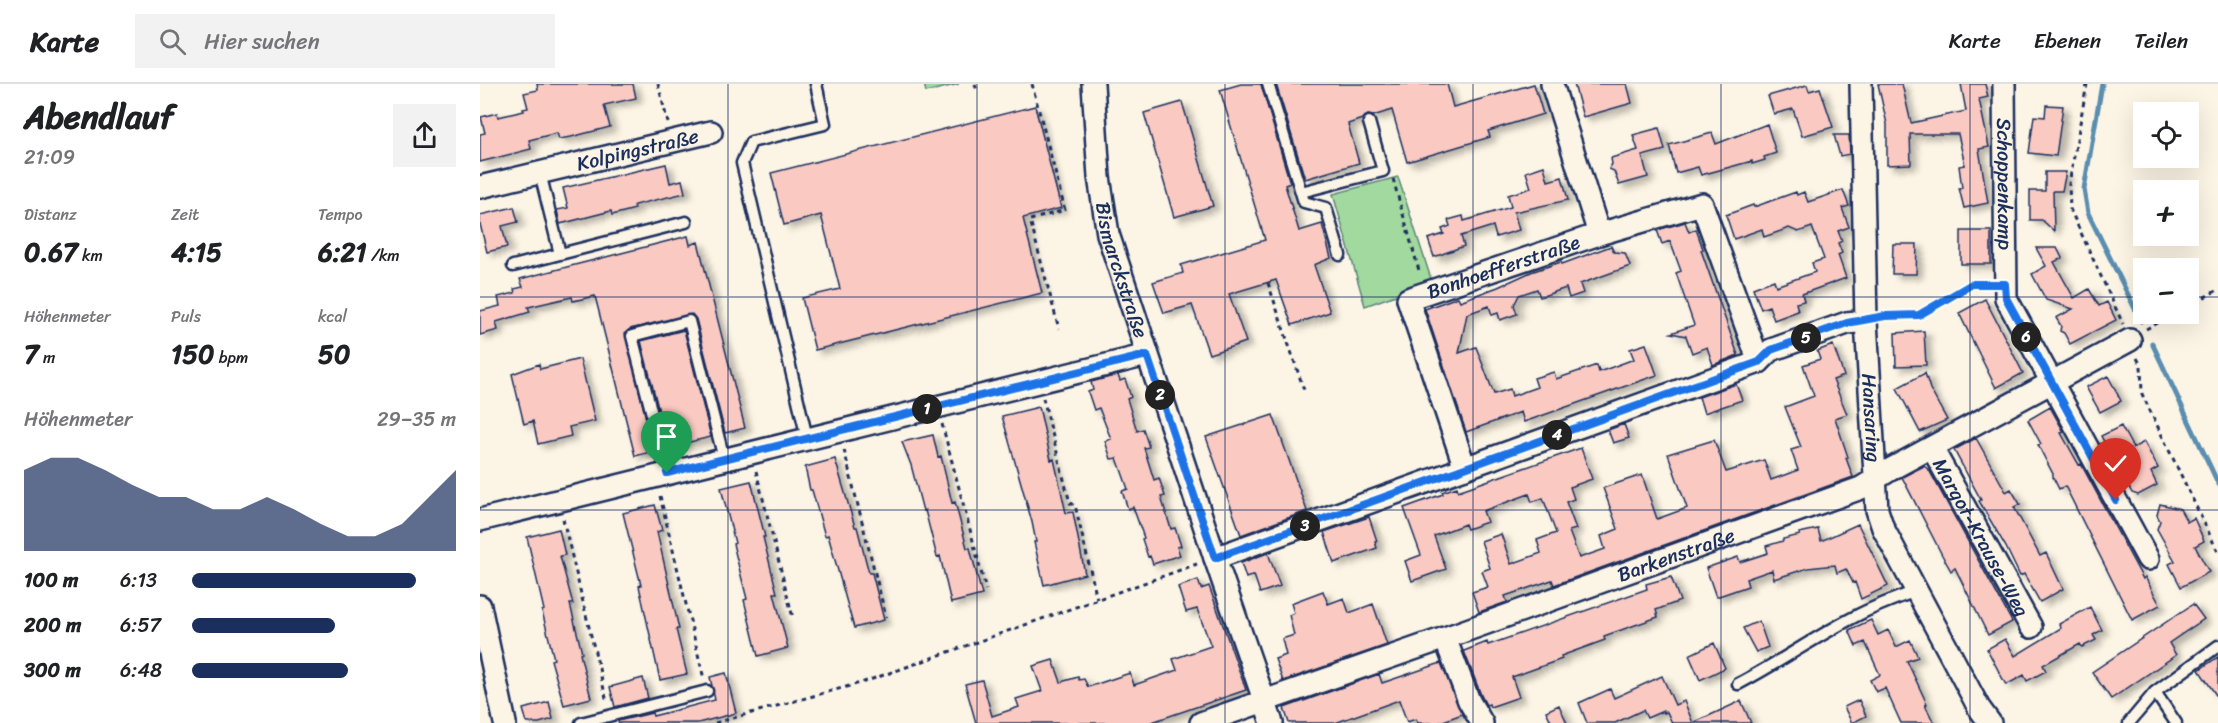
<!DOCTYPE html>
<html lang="de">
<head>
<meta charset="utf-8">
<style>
  :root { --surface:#fff; --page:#f2f2f2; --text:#202124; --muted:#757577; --line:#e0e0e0; --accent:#1b2f5e }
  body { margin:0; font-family:Sriracha,sans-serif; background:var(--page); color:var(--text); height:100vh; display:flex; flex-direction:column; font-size:22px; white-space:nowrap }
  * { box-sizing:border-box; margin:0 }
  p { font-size:20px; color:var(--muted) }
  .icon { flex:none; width:33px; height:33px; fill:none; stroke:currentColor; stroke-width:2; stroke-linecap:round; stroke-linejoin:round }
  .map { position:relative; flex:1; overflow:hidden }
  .details { display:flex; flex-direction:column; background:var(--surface); width:480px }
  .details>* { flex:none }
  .tools { position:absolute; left:1653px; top:18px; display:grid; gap:12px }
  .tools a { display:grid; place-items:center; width:66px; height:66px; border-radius:0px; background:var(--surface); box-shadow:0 6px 24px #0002; font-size:30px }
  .pin { position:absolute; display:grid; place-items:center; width:51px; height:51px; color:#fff; margin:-62px -26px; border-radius:50% 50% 50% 0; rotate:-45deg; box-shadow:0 0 6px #0007 }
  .pin .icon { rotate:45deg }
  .km { position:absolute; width:30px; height:30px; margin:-15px; border-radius:50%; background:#222; color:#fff; font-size:16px; line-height:30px; text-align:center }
  .round { display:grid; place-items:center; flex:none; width:63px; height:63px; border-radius:0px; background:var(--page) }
  .headline { display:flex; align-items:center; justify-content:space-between; height:102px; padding:0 24px }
  h1 { font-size:33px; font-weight:700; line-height:45px }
  .figures { display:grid; grid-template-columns:repeat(3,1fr); gap:9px; height:102px; padding:6px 24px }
  .figures div { display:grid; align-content:center }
  .figures b { font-size:26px; font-weight:700 }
  .figures small { font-size:16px; font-weight:400 }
  .figures p { font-size:16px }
  .chart { height:168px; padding:12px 24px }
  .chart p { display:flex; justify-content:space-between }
  .chart svg { width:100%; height:108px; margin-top:6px; fill:var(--accent); opacity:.7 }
  ul { padding:0 24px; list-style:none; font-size:20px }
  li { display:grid; grid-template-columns:96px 72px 1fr; align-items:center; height:45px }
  li i { height:15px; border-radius:8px; background:var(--accent) }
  header { display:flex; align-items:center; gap:36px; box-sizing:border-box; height:84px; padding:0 30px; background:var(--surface); border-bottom:2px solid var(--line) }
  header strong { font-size:28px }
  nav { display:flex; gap:33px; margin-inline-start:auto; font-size:21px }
  .search { width:420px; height:54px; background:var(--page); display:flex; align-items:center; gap:15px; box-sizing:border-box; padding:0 21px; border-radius:0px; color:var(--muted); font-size:22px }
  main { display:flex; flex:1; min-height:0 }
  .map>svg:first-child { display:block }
</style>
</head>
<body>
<header>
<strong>Karte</strong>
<div class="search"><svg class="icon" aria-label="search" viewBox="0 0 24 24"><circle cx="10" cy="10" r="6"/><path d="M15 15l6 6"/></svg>Hier suchen</div>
<nav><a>Karte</a><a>Ebenen</a><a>Teilen</a></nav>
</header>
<main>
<section class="details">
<div class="headline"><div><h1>Abendlauf</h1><p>21:09</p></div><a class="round"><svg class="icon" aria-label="share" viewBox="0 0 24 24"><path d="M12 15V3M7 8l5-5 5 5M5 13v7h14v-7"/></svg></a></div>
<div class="figures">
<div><p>Distanz</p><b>0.67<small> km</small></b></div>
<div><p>Zeit</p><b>4:15</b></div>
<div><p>Tempo</p><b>6:21<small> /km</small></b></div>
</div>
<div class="figures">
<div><p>Höhenmeter</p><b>7<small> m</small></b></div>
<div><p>Puls</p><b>150<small> bpm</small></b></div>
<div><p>kcal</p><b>50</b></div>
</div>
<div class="chart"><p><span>Höhenmeter</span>29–35 m</p>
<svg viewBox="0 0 160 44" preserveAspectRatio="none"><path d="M0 44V11L10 6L20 6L30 11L40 17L50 22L60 22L70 27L80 27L90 22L100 27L110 33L120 38L130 38L140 33L150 22L160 11V44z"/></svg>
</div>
<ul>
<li><b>100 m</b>6:13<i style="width:85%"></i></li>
<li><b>200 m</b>6:57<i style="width:54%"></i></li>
<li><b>300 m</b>6:48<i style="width:59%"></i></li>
</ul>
</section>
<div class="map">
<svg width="1738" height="639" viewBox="0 0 1738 639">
  <defs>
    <filter id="shadow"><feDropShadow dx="6" dy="4" stdDeviation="3" flood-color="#0004"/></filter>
  </defs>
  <rect width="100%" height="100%" fill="#fcf5e5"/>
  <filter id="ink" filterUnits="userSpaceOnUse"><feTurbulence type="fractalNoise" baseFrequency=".0167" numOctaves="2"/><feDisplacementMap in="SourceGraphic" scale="12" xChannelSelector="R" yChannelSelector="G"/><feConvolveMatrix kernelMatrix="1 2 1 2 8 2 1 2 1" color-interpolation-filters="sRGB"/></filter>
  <g filter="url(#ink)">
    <path fill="#a2d99e" stroke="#5e847e" stroke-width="1.5" d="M444 0H479L446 8Z
      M918 93 952 198 885 222 853 110Z"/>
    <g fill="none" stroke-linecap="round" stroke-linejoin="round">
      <path stroke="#5a8daf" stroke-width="5" d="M1622 0 1604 105 1608 129 1661 237
        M1672 259 1738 399"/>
    </g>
    <path fill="#f9c9c2" stroke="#1b2f5e" stroke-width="1.5" filter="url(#shadow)" d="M57 0H153L156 14 124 21 130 43 91 53 79 55 77 49 49 56 51 65 0 78V50L5 49 1 33 17 29 18 33 44 27 43 25 48 24 44 9 58 6Z
      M761 0H781L810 99 805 101 819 147 842 140 851 174 834 181 850 228 812 241 796 196 749 210 766 258 729 270 712 221 684 229 673 198 703 189 701 181 785 156 740 6Z
      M796 0H967L973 23 1054 0 1063 30 1008 47 1010 53 927 78 912 26 893 32 888 31 882 35 868 40 879 79 825 95Z
      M1094 0H1147L1152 19 1103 33Z
      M1398 0H1422L1431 39 1486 27 1481 0H1505L1508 13 1499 15 1509 63 1499 65 1508 119 1484 124 1479 104H1482L1479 82 1485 81 1478 50H1430L1431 80 1407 81V40Z
      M1327 1 1329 7 1340 4 1353 43 1322 52 1313 25 1294 30 1288 12Z
      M702 18 733 122 694 133 664 29Z
      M1566 21 1583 22 1576 72 1549 69 1554 32 1565 33Z
      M555 22 581 124 543 134 562 209 335 266 322 214 360 205 341 131 304 141 291 89Z
      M1287 40 1296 69 1284 73 1285 76 1272 80V77L1221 91 1218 83 1196 89 1189 61 1232 49 1236 60Z
      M1179 44 1185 66 1162 72 1168 93 1139 101 1134 87 1129 85 1132 80 1131 74 1158 66 1153 51Z
      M1354 51H1369L1370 70 1360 72Z
      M186 80 190 99 202 96 205 109 154 121 155 125 132 131 131 127 80 140 77 126 88 124 83 104Z
      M1064 82 1068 97 1082 93 1088 116 1034 128 1039 146 1016 153 1013 142 981 152 984 162 954 173 948 155 964 150 962 145 970 142 968 136 983 132 984 137 1031 123 1028 111 1051 104 1046 88Z
      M1565 88H1586L1582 107H1573L1574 147 1562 136H1550V107H1565Z
      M1363 106 1369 122 1362 124 1369 143 1358 147 1362 157 1358 159 1362 169 1358 171 1366 194 1322 210 1324 217 1316 219 1318 227 1294 236 1289 222 1281 225 1273 204 1294 196 1296 202 1335 188 1332 179 1344 175 1332 143 1318 148 1309 144 1284 153 1282 145 1254 155 1246 131 1273 121 1274 123 1316 108 1317 111 1324 108 1328 118Z
      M34 123 38 138 22 142 27 163 7 168 0 140V131Z
      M1205 138 1209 148 1216 145 1223 165 1221 166 1258 271 1233 281 1227 263 1212 269 1206 252 1191 249 1214 241 1196 189 1201 187 1190 157 1182 160 1177 146Z
      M1481 147H1511V180H1481Z
      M208 152 210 161 218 158 265 344 245 349 216 235 212 230 150 245 145 249 174 367 155 372 115 212 93 217 92 213 48 223 50 228 16 238 18 246 0 251V227L20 222 18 213 35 209 34 205 43 203 40 195Z
      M1413 160H1437L1436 190H1412Z
      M1131 162 1134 168 1145 169 1150 182 1100 200 1103 209 1089 214 1086 204 1060 213 1057 205 1039 211 1034 221 1037 230 1020 236 1018 229 1012 231 1009 222 987 230 979 269 996 263 1014 310 1030 305 1032 312 1057 303 1054 294 1074 288 1076 295 1117 281 1119 288 1154 275 1150 265 1166 260 1177 291 1044 338 1041 328 986 348 945 225 978 213 980 217 1018 203 1051 188 1081 178 1082 180Z
      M1556 164H1577L1582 174 1574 178 1594 214 1609 205 1619 222 1627 218 1636 236 1590 260 1584 249 1580 247 1581 242 1576 234 1593 225 1566 216 1552 190 1566 182Z
      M1505 215 1543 289 1516 304 1479 229Z
      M204 246 231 353 188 363 161 257Z
      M1444 247 1446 281 1416 282 1415 249Z
      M1353 261 1364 292 1353 296 1367 330 1355 334 1368 373 1366 374 1373 393 1074 501 1072 496 1025 512 1027 518 999 528 992 508 1008 503 1002 487 1010 484 1001 457 1021 450 1031 480 1061 469 1057 456 1076 449 1063 414 1052 418 1049 410 1003 427 1007 438 987 445 985 440 954 452 966 485 932 497 925 477 941 471 924 424 963 410 962 408 977 403 978 407 1101 364 1112 395 1090 403 1094 415 1086 418 1096 445 1089 447 1099 474 1125 465 1121 452 1138 445 1123 404 1162 391 1177 435 1207 424 1188 370 1234 356 1246 388 1284 376 1291 396 1318 386 1311 366 1321 363 1305 323 1334 312 1323 281 1340 275 1337 267Z
      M100 275 115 337 89 343 91 352 58 360 53 337 44 340 32 290 59 280 60 285Z
      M1445 289 1450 305 1467 336 1440 348 1417 304Z
      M638 291 640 297 645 295 651 313 647 315 657 347 663 345 669 363 664 364 674 396 679 394 685 412 681 413 691 445 695 444 701 462 697 463 700 471 673 480 670 472 668 473 662 455 664 454 653 423 648 425 642 407 648 405 637 374 631 375 625 357 631 355 619 324 614 326 608 308 613 306 611 298Z
      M1628 292 1641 317 1620 328 1606 303Z
      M1256 300 1262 316 1224 329 1219 313Z
      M559 323 571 376 574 375 586 429 593 428 605 490 564 501 554 458H556L552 438 522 332Z
      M1570 323 1584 348 1581 349 1599 381 1601 380 1663 495 1665 493 1680 521 1652 536 1585 402 1579 405 1573 393V390L1558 361 1561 360 1548 336Z
      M793 331 827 427 761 451 726 353Z
      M1144 340 1149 354 1133 359 1128 346Z
      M1641 342 1653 364 1664 358 1678 384 1671 388 1677 401 1658 411 1652 409 1621 352Z
      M453 351 458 373 461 372 472 419 475 418 487 464H490L502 511 471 519 460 472 457 473 445 426 443 427 431 381 422 358Z
      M1496 354 1526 408 1531 405 1540 420 1534 423 1560 472 1566 469 1583 505 1560 518 1544 490 1540 492 1526 463 1499 417 1501 416 1474 366Z
      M355 375 375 443H377L389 489H392L404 536 374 544 348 451 345 452 332 406H330L325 383Z
      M1444 382 1449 386 1532 538 1508 551 1475 484 1471 487 1462 471 1422 393Z
      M271 397 285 453H283L297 509H294L308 564 278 572 264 516 267 515 253 460 255 459 241 404Z
      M1680 420 1700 425 1707 438 1714 434 1724 457 1715 462 1729 488 1701 503 1689 480 1695 477 1677 445 1680 437 1677 431Z
      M175 421 182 446 177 448 199 545H196L207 590 180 596 159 502 161 501 143 429Z
      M889 433 897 457 895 458 897 464 854 479 844 448Z
      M1378 440 1408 502 1381 515 1375 498 1373 499 1366 485 1357 489 1355 481 1328 484 1294 495 1292 486 1266 495 1268 502 1236 513 1226 484 1258 473 1260 478 1288 469 1286 462 1303 457V455L1320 451 1319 449 1338 445 1341 457Z
      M79 445 85 471 80 472 93 520H90L102 569 100 570 111 614 84 621 71 576 74 575 62 527 64 526 47 453Z
      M793 467 788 469 800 502 780 509 774 491 766 494 761 479Z
      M1191 493 1200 517 1176 526 1178 533 1124 552 1125 556 1081 572 1082 575 1032 593 1039 613 1010 623 1009 620 1006 621 1001 611 984 567 1007 558 1008 561 1167 505 1166 500Z
      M718 496 721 505 729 502 766 606 669 639H496L485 600 502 596 512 632 539 623 536 615 562 607 553 582 573 576 581 598 598 593 599 596 604 595 608 603 650 589 654 601 697 586 693 575 731 562 717 525 706 528 698 503Z
      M843 507 848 520 864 514 869 529 893 520 907 561 803 597 795 575 806 571 802 555 814 551 809 531 814 529 811 519Z
      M1713 520 1724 535 1689 559 1696 571 1631 615 1612 588Z
      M1610 523 1622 546 1613 551 1616 556 1602 563 1600 560 1563 581 1566 587 1547 597 1544 591 1526 601 1507 565 1525 555 1535 572 1581 544 1579 540Z
      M1391 536 1398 551 1408 546 1416 563 1430 556 1438 573 1427 577 1447 620 1445 621 1454 639H1421L1405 604 1396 608 1390 596 1400 591 1385 558 1376 562 1369 546Z
      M1279 537 1288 563 1276 568 1263 544Z
      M1234 559 1245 584 1220 596 1209 571Z
      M1738 573V614L1719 586Z
      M961 579 982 630 958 639H938L936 635 927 638 919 616 855 639H809L804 624 899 590 902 599Z
      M246 589 256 629 218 639H139L138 637 172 629 173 632 235 616 230 593Z
      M1182 592 1195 621 1204 617 1213 639H1192L1187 628 1184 629 1183 627 1167 634 1163 626 1135 639H1107L1099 619 1130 605 1134 614Z
      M163 594 168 614 135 623 130 603Z
      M1379 616 1386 632 1372 639 1364 623Z
      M1261 617 1271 639H1213Z
      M69 618 73 635 59 639H47L43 625Z
      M1079 621 1087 639H1072L1066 627Z"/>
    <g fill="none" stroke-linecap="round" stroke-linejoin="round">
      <defs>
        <path id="service" d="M788 0 824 118 846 124 860 171
          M60 89 80 170 206 138
          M821 108 903 87 889 38
          M33 182 80 170
          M327 354 262 79 271 58 345 40 336 0
          M187 389 152 252 209 237 244 375
          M1258 600C1300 578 1338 551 1380 530 1398 521 1417 514 1436 507
          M1675 608 1696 639
          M101 639 227 607
          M1649 639 1675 608 1738 562"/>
        <g id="minor">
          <path id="s1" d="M613 0 619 93 628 150 735 474 792 639"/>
          <path id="s2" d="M1381 0 1386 237 1397 426 1403 444 1499 624 1510 639"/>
          <path id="s3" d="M1524 0 1526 214 1668 475"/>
          <path id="s4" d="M0 103 231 48"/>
          <path d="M1119 150 1222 120 1279 278"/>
          <path id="s5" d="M1452 364 1551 543"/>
          <path id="s6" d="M985 384 928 215 1119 150 1072 0"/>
          <path d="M0 436 667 271"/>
          <path d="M735 474 1279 278 1291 266 1367 239 1386 237"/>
          <path d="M0 522 25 639"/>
          <path d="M965 554 989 617 1002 639"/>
          <path id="s7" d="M721 639 965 554 1381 404 1413 384 1650 256"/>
        </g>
      </defs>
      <use href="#service" stroke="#1b2f5e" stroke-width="15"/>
      <use href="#minor" stroke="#1b2f5e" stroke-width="26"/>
      <path stroke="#1b2f5e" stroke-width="3" stroke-dasharray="4.5 4.5" stroke-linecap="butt" d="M178 0 188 39
        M495 0 497 7
        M552 0 585 126 550 136 579 245
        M1607 0 1589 100 1590 125 1643 240
        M913 95 940 190
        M788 199 825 309
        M1708 222 1738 206
        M1406 233 1439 231 1492 200H1508
        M1666 245 1695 230
        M1657 274 1661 281 1662 310 1738 468
        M563 314 590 419 595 421 617 515
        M462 340 506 506
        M364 366 406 533
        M276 387 313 534
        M180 412 224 595
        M83 435 127 618
        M235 639 384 598 717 480"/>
      <use href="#service" stroke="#fcf5e5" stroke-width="10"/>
      <use href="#minor" stroke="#fcf5e5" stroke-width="21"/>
    </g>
  </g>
  <g fill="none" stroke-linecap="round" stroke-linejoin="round" filter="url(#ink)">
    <defs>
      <path id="route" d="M187 389 667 271 735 474 1279 278 1291 266 1367 239 1405 232 1439 231 1492 200H1525L1526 214 1636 416"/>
    </defs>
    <use href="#route" stroke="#fff" stroke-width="12"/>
    <use href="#route" stroke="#1a73e8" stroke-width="8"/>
  </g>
  <path fill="none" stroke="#1b2f5e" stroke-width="1.5" stroke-opacity="0.55" d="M248 0V639M497 0V639M745 0V639M993 0V639M1241 0V639M1490 0V639M0 213H1664M1708 213H1738M0 426H1738"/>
  <g text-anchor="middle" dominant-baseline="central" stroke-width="5" stroke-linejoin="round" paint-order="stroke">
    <g font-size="20" fill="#1b2f5e" stroke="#fcf5e5">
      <text stroke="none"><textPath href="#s4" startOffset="162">Kolpingstraße</textPath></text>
      <text stroke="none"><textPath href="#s3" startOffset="100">Schoppenkamp</textPath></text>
      <text stroke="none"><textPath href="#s6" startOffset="279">Bonhoefferstraße</textPath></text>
      <text stroke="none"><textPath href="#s1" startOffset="189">Bismarckstraße</textPath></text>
      <text stroke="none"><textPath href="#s2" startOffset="334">Hansaring</textPath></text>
      <text stroke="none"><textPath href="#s5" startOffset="102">Margot-Krause-Weg</textPath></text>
      <text stroke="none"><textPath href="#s7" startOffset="504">Barkenstraße</textPath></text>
    </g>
  </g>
</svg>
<div class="tools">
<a><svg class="icon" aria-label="locate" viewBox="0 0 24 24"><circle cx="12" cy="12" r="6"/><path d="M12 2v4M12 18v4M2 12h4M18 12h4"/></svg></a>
<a>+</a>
<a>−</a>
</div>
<div class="pin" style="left:187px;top:389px;background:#1e9e55"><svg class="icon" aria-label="arrive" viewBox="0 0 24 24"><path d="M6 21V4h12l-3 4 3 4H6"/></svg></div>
<div class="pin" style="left:1636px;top:416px;background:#d93025"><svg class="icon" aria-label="check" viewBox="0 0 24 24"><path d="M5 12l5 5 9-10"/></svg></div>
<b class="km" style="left:447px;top:325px">1</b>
<b class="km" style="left:680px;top:311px">2</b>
<b class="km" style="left:825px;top:442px">3</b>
<b class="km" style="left:1077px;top:351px">4</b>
<b class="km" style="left:1326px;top:254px">5</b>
<b class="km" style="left:1546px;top:253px">6</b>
</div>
</main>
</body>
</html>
